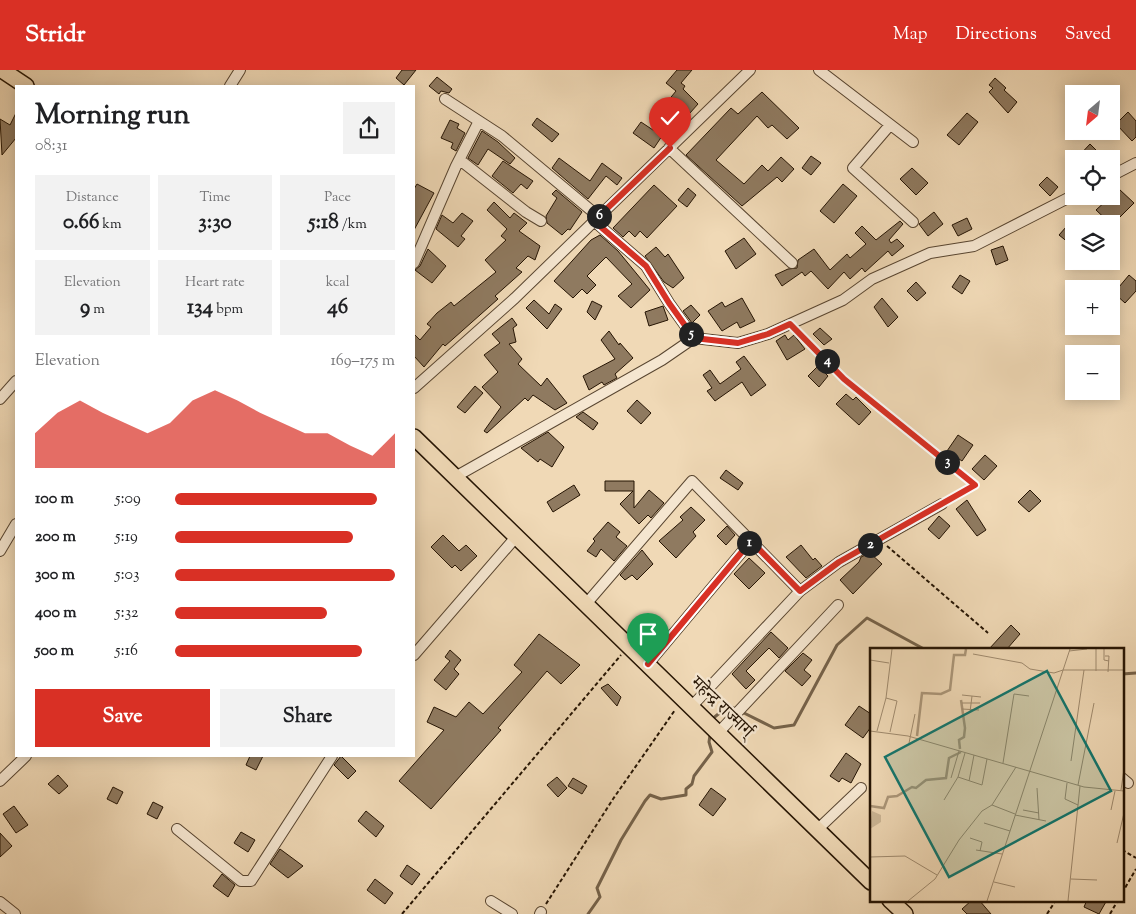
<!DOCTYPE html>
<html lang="en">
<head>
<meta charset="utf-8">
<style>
  :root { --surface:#fff; --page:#f2f2f2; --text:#202124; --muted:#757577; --accent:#d93025 }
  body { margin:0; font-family:"Sorts Mill Goudy","Noto Serif Devanagari",serif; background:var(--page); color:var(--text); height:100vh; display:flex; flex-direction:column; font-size:19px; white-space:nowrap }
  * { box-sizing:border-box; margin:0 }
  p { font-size:16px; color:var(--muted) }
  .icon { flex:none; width:28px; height:28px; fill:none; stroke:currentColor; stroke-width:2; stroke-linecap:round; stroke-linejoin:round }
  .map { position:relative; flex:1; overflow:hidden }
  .details { position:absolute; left:15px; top:15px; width:400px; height:672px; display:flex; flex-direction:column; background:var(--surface); border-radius:0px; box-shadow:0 2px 12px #0003 }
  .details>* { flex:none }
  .needle { width:32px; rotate:208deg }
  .controls { position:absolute; left:1065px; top:15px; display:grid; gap:10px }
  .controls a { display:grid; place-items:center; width:55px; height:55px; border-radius:0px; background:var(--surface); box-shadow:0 2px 12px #0003; font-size:25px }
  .pin { position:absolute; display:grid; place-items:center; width:42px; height:42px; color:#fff; margin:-51px -21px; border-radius:50% 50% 50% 0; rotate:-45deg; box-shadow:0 0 5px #0007 }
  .pin .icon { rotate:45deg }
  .km { position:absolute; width:25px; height:25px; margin:-12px; border-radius:50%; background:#222; color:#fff; font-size:14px; line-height:25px; text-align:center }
  .round { display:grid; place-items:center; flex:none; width:52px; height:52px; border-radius:0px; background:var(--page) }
  .summary { display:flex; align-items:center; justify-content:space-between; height:85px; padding:0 20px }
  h1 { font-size:28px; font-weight:700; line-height:38px }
  .stats { display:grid; grid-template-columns:repeat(3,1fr); gap:8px; height:85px; padding:5px 20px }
  .stats div { display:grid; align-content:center; border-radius:0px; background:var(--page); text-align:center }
  .stats b { font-size:21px; font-weight:700 }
  .stats small { font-size:14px; font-weight:400 }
  .stats p { font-size:14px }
  .chart { height:140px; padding:10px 20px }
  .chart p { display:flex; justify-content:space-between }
  .chart svg { width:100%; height:90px; margin-top:5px; fill:var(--accent); opacity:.7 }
  .action { display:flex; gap:10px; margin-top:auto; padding:10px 20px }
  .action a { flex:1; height:58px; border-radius:0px; background:var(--accent); color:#fff; font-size:20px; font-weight:700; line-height:58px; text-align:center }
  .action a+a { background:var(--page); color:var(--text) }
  ul { padding:0 20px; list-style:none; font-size:16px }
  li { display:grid; grid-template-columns:80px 60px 1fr; align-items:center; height:38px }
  li i { height:12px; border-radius:6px; background:var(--accent) }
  header { display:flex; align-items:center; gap:30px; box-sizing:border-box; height:70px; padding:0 25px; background:var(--accent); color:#fff }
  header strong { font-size:24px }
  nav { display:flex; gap:28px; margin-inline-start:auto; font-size:18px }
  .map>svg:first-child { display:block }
</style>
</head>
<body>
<header>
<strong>Stridr</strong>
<nav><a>Map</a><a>Directions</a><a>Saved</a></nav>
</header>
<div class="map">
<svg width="1136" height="844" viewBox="0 0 1136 844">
  <rect width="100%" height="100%" fill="#f0d9b6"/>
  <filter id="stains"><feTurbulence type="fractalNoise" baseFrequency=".004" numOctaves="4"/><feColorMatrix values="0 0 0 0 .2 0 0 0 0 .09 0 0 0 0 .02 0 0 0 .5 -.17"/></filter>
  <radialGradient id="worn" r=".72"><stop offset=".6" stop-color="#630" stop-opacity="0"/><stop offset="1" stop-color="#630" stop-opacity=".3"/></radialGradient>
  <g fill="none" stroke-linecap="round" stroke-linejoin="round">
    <path stroke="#75624a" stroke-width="3" d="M1122 604 1136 603
      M742 642 774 658 794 655 837 575 867 548 924 579
      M711 650 728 636 736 639
      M588 844 600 827 597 818 621 770 645 731 650 725 661 729 686 725V719L692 714 694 706 712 682 709 672 710 665"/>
  </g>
  <path fill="#8f7a60" stroke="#251403" d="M402 0H416L404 15 396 8Z
    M677 0H692L681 13 685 16 683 19 698 34 690 43 680 32 671 43 663 37 676 21 666 13Z
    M437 7 452 19 449 23 441 21 439 24 429 16Z
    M995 8 1006 18 1004 20 1017 32 1008 43 989 22 993 18 989 15Z
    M762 22 799 58 787 69 772 55 768 58 757 46 716 90 744 114 762 95 768 101 781 87 794 99 782 112 777 107 742 136 686 85 731 38 738 44Z
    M1128 42 1136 51V67L1132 71 1116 54Z
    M16 43V68L2 85 0 49 10 55Z
    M967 43 978 52 959 75 947 65Z
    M537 48 559 64 552 72 532 55Z
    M450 50 459 54 457 58 465 63 456 81 451 78 453 73 441 68Z
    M641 52 662 66 654 78 633 63Z
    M482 61 498 72 515 88 510 94 488 79 478 95 468 88Z
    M1090 74 1099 83 1094 89H1076Z
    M811 86 821 93 811 105 802 98Z
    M559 88 590 111 602 93 622 108 617 115 606 106 588 129 552 98Z
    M503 91 533 111 527 119 521 114 513 123 492 106Z
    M912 98 928 113 916 125 900 109Z
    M1047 107 1058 117 1050 126 1039 115Z
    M417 114 434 123 414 160V119Z
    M843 114 857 126 834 153 820 141Z
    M654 115 677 136 647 168 640 161 635 167 629 161 623 167 613 158Z
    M688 118 696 125 687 137 678 130Z
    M1119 119 1134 133 1112 155 1096 140Z
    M556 120 582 142 570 160 568 159 562 165 547 153 546 146 557 128 552 124Z
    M494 132 510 148 514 143 527 153 519 161 540 176 535 190 528 186 516 198 522 202 495 226 498 229 445 276 443 274 424 297 414 286V264L420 270 431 257 427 254 437 243 451 232 454 236 496 202 485 190 506 170 501 166 507 159 487 140Z
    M934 142 943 154 928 166 919 154Z
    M462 143 473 151 461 166 465 169 458 177 436 159 442 145 453 153Z
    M967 148 972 159 958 166 952 155Z
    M1074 148V177L1059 165Z
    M900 151 903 154 889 170 891 173 897 169 904 176 892 186 888 181 865 202 862 198 850 209 844 202 828 219 811 201 805 206 802 202 782 216 775 205 788 199 797 198 798 190 814 179 830 200 847 184 850 188 866 174 855 163 862 156 876 170Z
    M600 165 618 181 650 220 631 238 618 226 632 214 606 187 587 206 596 215 587 224 582 219 573 228 554 211 591 170Z
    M744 168 756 184 736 199 725 181Z
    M1003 176 1008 190 996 195 991 180Z
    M656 177 665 187 668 184 684 208 673 218 664 212 645 186Z
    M428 179 446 196 432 213 415 200 420 196Z
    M960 205 970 211 962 224 952 217Z
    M1129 205 1136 211V221L1125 233 1114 223Z
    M916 212 926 223 917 231 907 221Z
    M742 228 755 251 740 258 737 252 722 261 708 241 722 232 725 237Z
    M882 228 898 247 888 257 874 237Z
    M534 230 549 244 555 234 562 239 547 259 526 238Z
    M592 231 602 236 595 250 587 242Z
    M691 235 700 245 692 253 683 241Z
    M663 236 668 250 649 256 645 242Z
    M512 248 517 255 513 258 516 272 509 274 522 289 518 294 541 316 547 308 567 333 555 340 533 325 528 331 525 328 487 363 484 361 501 337 482 317 498 302 484 285 500 273 492 264Z
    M820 258 832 269 824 275 813 264Z
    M609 261 619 275 620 273 633 288 615 304 617 308 604 315 602 312 589 320 583 306 615 289 601 270Z
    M785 265 788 270 794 265 805 279 787 290 776 271Z
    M744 286 766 315 751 326 742 312 715 331 707 321 712 318 703 305 710 300 720 314 741 299 736 292Z
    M818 296 828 306 819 317 808 306Z
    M475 316 483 323 465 343 457 337Z
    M846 324 853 330 856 327 871 342 859 355 836 334Z
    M637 330 651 343 641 354 627 341Z
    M583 342 598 353 593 360 576 347Z
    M548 362 564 377 552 397 540 389 538 392 521 378Z
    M958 365 973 375 962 391 947 381Z
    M985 385 997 396 984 410 972 399Z
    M726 400 743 413 738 420 720 408Z
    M605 411H634V438L649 420 664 433 651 448 648 445 639 454 620 434 633 421H605Z
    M574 415 580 425 553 442 547 432Z
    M1030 420 1041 431 1029 442 1018 432Z
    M967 430 986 460 977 466 956 439Z
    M691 437 705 450 693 462 696 466 676 488 659 471 683 450 680 447Z
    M939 446 950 456 939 469 928 459Z
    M608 452 620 462 616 467 627 476 614 491 601 479 596 487 587 481 595 471 593 469Z
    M727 456 735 465 726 475 717 466Z
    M443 465 459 481 466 475 477 486 461 501 455 495 452 498 431 477Z
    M801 475 813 490 815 488 822 496 806 508 786 487Z
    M642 480 653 494 637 510 632 505 625 510 620 505Z
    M870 483 882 494 853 524 840 510 859 492 861 487Z
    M749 488 765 503 749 519 734 504Z
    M1011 555 1020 564 1007 579H989Z
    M771 562 788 578 779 588 769 578 746 601 755 610 746 619 732 604Z
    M539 564 580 595 561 614 547 601 498 658 501 660 431 739 399 711 444 660 427 652 434 637 456 647 469 632 483 644 522 602 514 595Z
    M450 580 461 590 454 599 459 604 446 620 434 610 450 591 445 587Z
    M803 583 812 590 804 600 811 606 802 616 785 601Z
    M608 614 621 627 617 636 601 618Z
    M859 636 871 644V657L863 668 845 655Z
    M846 683 861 694 851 713 842 708 839 712 830 706Z
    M250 686H263L256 700 246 695Z
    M341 686 356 701 348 709 334 695Z
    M58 705 68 716 59 724 48 714Z
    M557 707 567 718 558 727 547 715Z
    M573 708 587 716 582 724 568 716Z
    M113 717 123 722 117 734 107 729Z
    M711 718 726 729 713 746 699 735Z
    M153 732 163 737 157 749 147 744Z
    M14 736 28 755 16 763 3 744Z
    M366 741 384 756 376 767 358 751Z
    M241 762 255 770 248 782 234 773Z
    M0 763 12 776 0 787Z
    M280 779 303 796 288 808 270 794Z
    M407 795 420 804 412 815 400 806Z
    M222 804 235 815 228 827 213 816Z
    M375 809 393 823 385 834 367 820Z
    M972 830H979L991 844H967L962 839Z
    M1087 830H1107L1099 844 1084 837Z"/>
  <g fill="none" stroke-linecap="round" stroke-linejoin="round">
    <defs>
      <path id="minor" d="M819 0 913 72
        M230 16 240 0
        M445 29 502 66 599 147
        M890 55 853 98 913 152
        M669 78 792 193
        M460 90 526 142 541 151
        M1111 106 1136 93
        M594 151 646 196 669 233 694 268
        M414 193 456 96 479 51
        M414 318 515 228 750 0
        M0 329 16 311
        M455 407 662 290 694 268 738 273 768 264 843 230 872 209 930 183 974 176 1074 125
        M0 481 16 454
        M586 534 692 411 800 521
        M414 585 516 467
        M648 594 751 471
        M692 636 800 521 839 492 942 434
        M719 662 838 535
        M1122 708 1128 713
        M0 711 26 686
        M177 759 241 811H251L332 686
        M818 759 861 718
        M491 831 512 844
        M0 832 15 844
        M540 844 541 842"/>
      <path id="highway" d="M2 0 26 16
        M414 367 871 812
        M890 830 905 844"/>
    </defs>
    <use href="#minor" stroke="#584530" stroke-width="12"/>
    <use href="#highway" stroke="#251403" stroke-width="18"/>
    <path stroke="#251403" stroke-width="2" stroke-dasharray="4 2.5" stroke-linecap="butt" d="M797 261 844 309 975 415 950 429
      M887 476 988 563
      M1122 780 1136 788
      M1122 823 1136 799
      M546 834 613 729 675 640
      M402 844 621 585
      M1047 844 1056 830
      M1110 844 1118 830"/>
    <use href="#minor" stroke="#f5e6d0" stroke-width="10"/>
    <use href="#highway" stroke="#f0d9b6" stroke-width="15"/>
  </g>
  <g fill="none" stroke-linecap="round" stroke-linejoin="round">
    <defs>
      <path id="route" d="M648 594 751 471 800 521 839 492 975 415 844 309 790 254 768 264 738 273 694 268 669 233 646 196 594 151 670 78"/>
    </defs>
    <use href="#route" stroke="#fff" stroke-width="10"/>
    <use href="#route" stroke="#d93025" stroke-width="6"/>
  </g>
  <g text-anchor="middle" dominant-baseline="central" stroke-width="4.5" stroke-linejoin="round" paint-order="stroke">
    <g font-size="18" fill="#251403" stroke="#f5e6d0">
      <text transform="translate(721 638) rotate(44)">महेन्द्र राज्मार्ग्</text>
    </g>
  </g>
  <g transform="translate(870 578)">
    <rect width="254" height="254" fill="#f0d9b6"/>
    <path d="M2 163 11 167V174L0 181Z" fill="#cdb898"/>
    <path fill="none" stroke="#ab9679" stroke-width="2.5" d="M47 88 52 45 71 46 80 42 84 7H95L96 1M90 101 89 92 94 89 95 80 91 52M0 158 14 160 18 149 27 148 42 139 46 140 56 132 76 130 79 110 91 104"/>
    <path fill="none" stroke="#9f8a6e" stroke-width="1" d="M226 1V23M234 1V12L239 13M199 3 217 1M103 6 152 15 160 21 184 25 193 22H254M235 8H239L238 24M0 12 19 15M92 47 111 49M16 50 27 53 20 84M92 55H110M92 61 109 62M100 64 102 48M0 83 38 88 214 139 254 143M7 83 16 50 22 1M39 95 45 66M201 113 214 22M133 115 144 46 159 48M88 129 112 137 117 111M81 130 89 103M99 133 104 107M197 135 195 151 208 157M208 137 224 55M167 140 169 172M251 142 254 121M74 152 88 129 95 105M122 157 145 166M153 162 169 165M241 162 245 143M145 167 176 173M114 175 140 183M100 190 112 194 110 203M247 195 254 165M106 202 132 206M0 209 35 208 67 227M201 231 227 232M124 234 145 239M38 253 65 231 89 192 112 163 122 157 146 119M117 253 200 1M198 253 210 138"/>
    <path fill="#0f766e" fill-opacity="0.15" stroke="#0f766e" stroke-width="2.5" d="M177 23 241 143 79 229 15 109Z"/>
    <rect width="254" height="254" fill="none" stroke="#251403" stroke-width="2.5"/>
  </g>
  <rect width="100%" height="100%" filter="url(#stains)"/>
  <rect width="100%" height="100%" fill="url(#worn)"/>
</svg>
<div class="controls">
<a><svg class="needle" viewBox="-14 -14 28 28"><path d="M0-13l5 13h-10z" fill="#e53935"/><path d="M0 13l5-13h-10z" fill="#757577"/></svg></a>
<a><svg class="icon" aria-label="locate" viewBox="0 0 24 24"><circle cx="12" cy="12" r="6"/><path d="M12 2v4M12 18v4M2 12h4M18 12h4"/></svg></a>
<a><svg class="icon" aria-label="layers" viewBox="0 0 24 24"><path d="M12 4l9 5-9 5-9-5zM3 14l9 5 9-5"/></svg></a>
<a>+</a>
<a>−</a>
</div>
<div class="pin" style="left:648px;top:594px;background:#1e9e55"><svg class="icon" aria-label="arrive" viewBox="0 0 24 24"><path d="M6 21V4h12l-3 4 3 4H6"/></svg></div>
<div class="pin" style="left:670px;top:78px;background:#d93025"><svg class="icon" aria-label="check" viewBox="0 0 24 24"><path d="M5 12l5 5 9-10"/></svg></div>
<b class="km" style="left:749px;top:473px">1</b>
<b class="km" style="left:870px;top:475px">2</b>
<b class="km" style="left:947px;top:392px">3</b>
<b class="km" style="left:827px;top:291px">4</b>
<b class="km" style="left:691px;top:264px">5</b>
<b class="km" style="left:599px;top:146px">6</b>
<section class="details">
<div class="summary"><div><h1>Morning run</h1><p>08:31</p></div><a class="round"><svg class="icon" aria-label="share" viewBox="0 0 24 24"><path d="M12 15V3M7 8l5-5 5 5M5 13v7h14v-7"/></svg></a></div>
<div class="stats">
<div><p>Distance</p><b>0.66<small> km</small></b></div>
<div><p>Time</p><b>3:30</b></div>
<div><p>Pace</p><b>5:18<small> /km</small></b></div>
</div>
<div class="stats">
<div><p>Elevation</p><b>9<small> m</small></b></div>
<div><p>Heart rate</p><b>134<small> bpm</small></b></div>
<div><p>kcal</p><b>46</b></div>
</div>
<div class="chart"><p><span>Elevation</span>169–175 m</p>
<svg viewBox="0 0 160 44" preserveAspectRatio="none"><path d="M0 44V27L10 17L20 11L30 17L40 22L50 27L60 22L70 11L80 6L90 11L100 17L110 22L120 27L130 27L140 33L150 38L160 27V44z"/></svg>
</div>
<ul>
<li><b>100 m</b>5:09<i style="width:92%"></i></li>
<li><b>200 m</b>5:19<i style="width:81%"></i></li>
<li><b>300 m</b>5:03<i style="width:100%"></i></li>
<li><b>400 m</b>5:32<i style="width:69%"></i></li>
<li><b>500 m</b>5:16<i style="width:85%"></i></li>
</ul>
<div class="action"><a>Save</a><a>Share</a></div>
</section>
</div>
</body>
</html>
